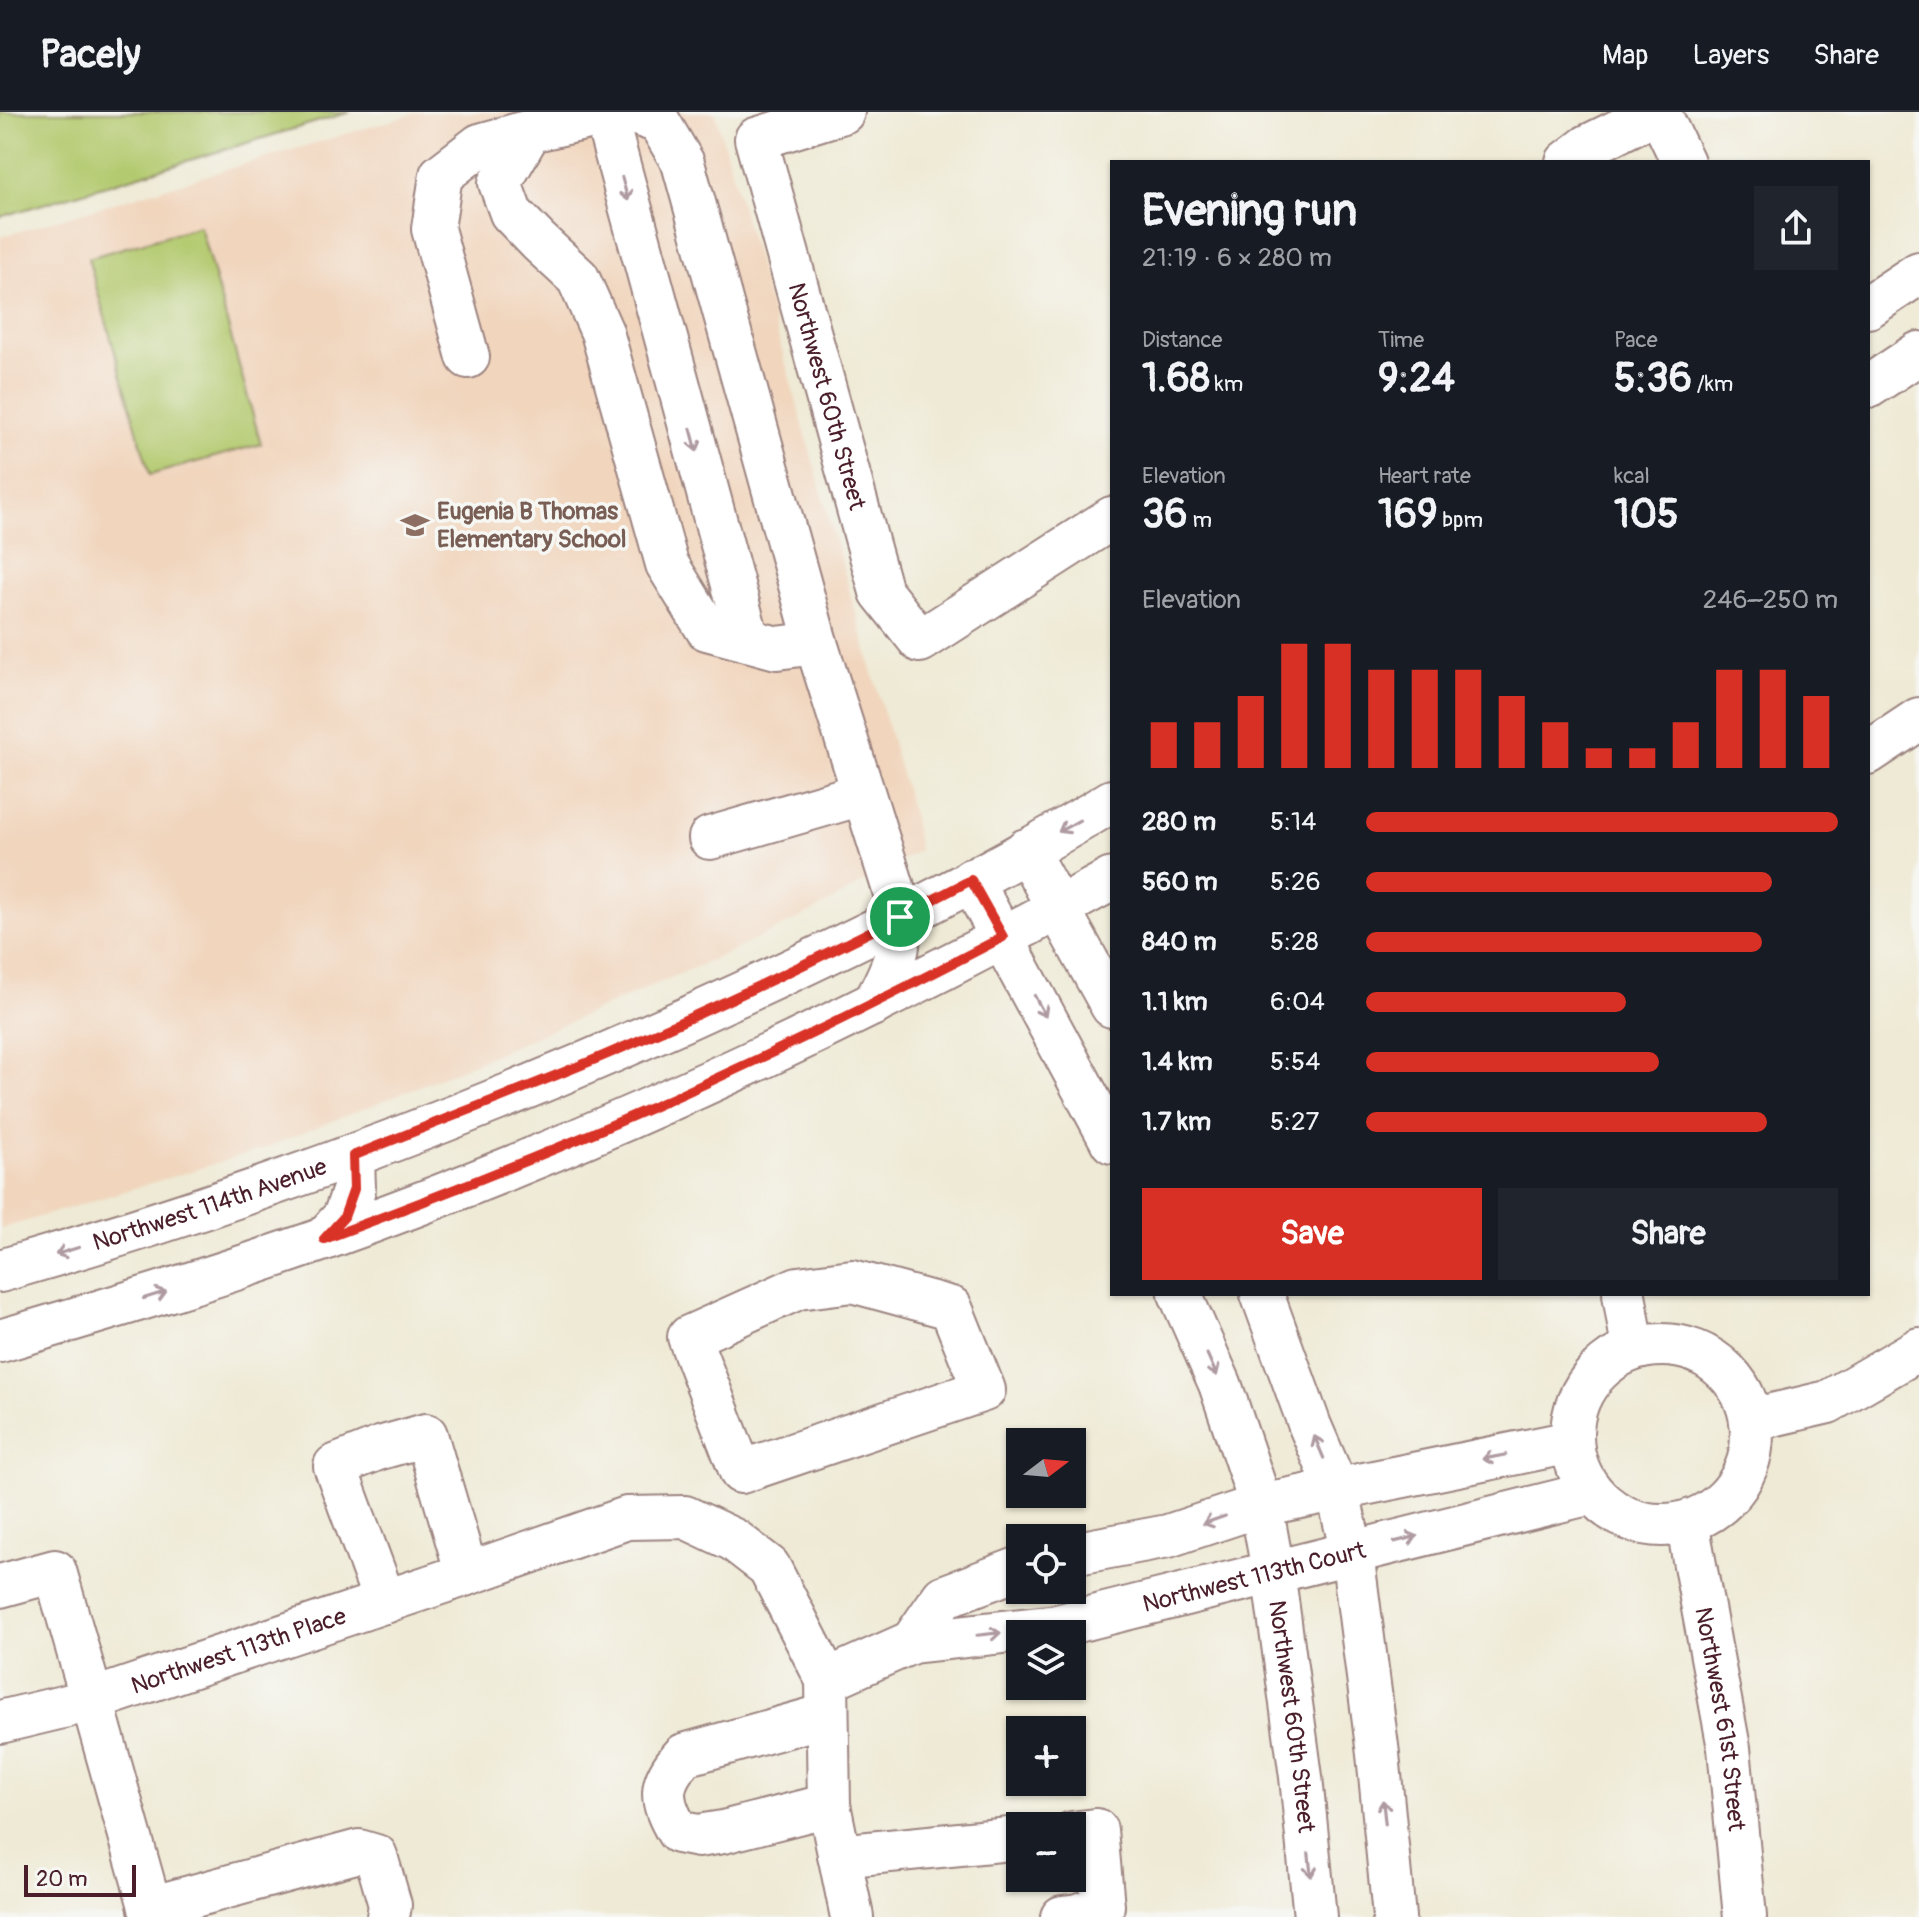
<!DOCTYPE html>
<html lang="en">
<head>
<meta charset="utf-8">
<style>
  :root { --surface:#171b24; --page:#20242c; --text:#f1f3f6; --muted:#9ea1a6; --line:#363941; --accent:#d93025 }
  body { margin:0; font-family:Pangolin,sans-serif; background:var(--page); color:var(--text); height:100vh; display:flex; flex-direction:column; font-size:30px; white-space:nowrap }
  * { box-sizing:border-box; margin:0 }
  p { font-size:26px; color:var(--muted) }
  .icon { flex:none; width:44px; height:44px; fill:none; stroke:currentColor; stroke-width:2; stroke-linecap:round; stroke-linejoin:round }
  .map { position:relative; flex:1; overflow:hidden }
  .side { position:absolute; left:1110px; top:48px; width:760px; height:1136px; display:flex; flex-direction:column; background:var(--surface); border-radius:0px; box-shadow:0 2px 6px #0004 }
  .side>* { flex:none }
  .needle { width:52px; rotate:74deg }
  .fabs { position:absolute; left:1006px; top:1316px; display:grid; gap:16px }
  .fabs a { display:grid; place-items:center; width:80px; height:80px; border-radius:0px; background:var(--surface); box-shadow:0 2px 6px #0004; font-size:40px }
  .scale { position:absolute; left:24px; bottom:20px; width:112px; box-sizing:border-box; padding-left:8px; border:4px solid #4a1f2b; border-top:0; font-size:22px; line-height:28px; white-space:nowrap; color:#4a1f2b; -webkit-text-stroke:6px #f6f6f2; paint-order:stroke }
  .pin { position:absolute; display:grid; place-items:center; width:68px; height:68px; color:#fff; margin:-34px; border:4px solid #fff; border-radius:50%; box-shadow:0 2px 8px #0007 }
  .round { display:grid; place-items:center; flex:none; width:84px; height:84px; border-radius:0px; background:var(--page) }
  .headline { display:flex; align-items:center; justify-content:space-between; height:136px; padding:0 32px }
  h1 { font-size:44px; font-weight:700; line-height:60px }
  .stats { display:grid; grid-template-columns:repeat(3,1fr); gap:12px; height:136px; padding:8px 32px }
  .stats div { display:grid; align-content:center }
  .stats b { font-size:40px; font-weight:700 }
  .stats small { font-size:22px; font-weight:400 }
  .stats p { font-size:22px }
  .chart { height:224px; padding:16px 32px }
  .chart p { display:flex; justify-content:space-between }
  .chart svg { width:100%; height:144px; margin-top:8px; stroke:var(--accent); stroke-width:6 }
  .primary-button { display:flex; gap:16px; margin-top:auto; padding:16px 32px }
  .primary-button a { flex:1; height:92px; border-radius:0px; background:var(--accent); color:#fff; font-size:32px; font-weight:700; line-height:92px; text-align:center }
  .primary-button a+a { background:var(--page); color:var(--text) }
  ul { padding:0 32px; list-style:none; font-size:26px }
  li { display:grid; grid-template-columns:128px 96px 1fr; align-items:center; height:60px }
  li i { height:20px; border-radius:10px; background:var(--accent) }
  header { display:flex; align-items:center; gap:48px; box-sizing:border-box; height:112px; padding:0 40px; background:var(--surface); border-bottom:2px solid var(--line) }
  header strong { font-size:38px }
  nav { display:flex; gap:44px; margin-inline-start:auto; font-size:28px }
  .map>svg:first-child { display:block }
</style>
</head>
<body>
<header>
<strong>Pacely</strong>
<nav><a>Map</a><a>Layers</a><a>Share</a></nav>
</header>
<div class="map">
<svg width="1919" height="1805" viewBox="0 0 1919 1805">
  <rect width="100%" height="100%" fill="#f6f6f2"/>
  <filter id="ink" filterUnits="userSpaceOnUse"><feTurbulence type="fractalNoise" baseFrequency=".0125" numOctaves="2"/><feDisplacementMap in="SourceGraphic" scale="16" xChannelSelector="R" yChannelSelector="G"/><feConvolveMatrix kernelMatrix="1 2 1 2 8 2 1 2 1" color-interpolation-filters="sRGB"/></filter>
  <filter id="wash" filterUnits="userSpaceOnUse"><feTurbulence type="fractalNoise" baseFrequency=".006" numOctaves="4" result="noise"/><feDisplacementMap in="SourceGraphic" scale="32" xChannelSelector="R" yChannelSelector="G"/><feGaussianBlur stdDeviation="1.8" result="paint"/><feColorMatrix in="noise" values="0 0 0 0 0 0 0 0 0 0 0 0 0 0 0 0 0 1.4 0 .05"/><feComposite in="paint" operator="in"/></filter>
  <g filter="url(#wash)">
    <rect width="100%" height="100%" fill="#efead5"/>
    <path fill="#f1d5bd" d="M420 0H715L912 701 919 738 814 799 728 841 454 960 263 1037 0 1117V125Z"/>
    <path fill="#b2c96d" stroke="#7e744c" stroke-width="2" d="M0 0H350L0 105Z
      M200 114 261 332 150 363 88 146Z"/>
  </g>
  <g filter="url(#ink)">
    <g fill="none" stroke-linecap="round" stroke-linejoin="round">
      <defs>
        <g id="minor">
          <path d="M630 0 659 10 683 51 816 531 894 778C906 828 898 847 874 892"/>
          <path id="s1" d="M843 0 756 27 881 480 920 529 1112 406"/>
          <path d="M1659 0 1683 50"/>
          <path d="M605 2 748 528"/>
          <path d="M530 19 500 71 511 101 539 130 578 166 602 220 667 452 707 517 777 536 816 531"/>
          <path d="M1567 50 1588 34 1657 0"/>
          <path d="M1868 195 1919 161"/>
          <path d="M468 245 433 117 441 63 480 33 530 19 615 0"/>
          <path d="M1868 275 1919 241"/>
          <path d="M1868 641 1919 607"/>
          <path d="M710 726 862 682"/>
          <path d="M1026 738 1112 894"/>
          <path d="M971 768 1112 1030"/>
          <path d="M324 1127 344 1105 354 1077 353 1044"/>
          <path id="s2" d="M0 1159C255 1086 504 992 745 880 870 822 995 761 1112 689"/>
          <path d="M852 1169 951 1196 984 1278 741 1360 689 1225 798 1176Z"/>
          <path id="s3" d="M1180 1182 1220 1272 1261 1393 1273 1459 1301 1665 1315 1805"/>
          <path d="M1262 1182 1310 1314 1337 1377 1352 1441 1378 1642 1394 1805"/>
          <path d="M1624 1182 1633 1236"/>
          <path d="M0 1229C109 1197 217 1165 324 1127 596 1030 859 906 1112 767"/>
          <circle cx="1662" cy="1323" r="90"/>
          <path d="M1751 1308 1828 1290 1919 1237"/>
          <path id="s4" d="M1687 1410 1729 1636 1745 1805"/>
          <path d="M1072 1442 1168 1424 1261 1393 1571 1330"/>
          <path d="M0 1474 55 1459 92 1588 0 1610"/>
          <path d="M385 1490 335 1354 380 1336 426 1323 467 1462"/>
          <path d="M912 1530 943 1485 1020 1456"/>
          <path id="s5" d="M827 1568 912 1530 1057 1514 1591 1381"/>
          <path d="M827 1603 684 1643C658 1671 659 1688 678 1720L698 1724 723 1720 829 1693"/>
          <path d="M839 1744 1020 1726"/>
          <path d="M150 1796 359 1739 376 1744 390 1793 388 1805"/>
          <path id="s6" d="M153 1805 92 1588 467 1462 627 1406 685 1405 734 1428 769 1455 827 1568 829 1693 852 1805"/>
          <path d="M1062 1805 1079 1803 1103 1794 1096 1718 1072 1721"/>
        </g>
      </defs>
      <use href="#minor" stroke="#9c8480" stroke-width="46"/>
      <use href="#minor" stroke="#fff" stroke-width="42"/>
    </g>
    <defs><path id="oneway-shaft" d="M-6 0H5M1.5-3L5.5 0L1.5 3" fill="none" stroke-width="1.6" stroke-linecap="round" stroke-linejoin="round" transform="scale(2)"/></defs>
    <g stroke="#ae9aa0">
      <use href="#oneway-shaft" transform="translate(625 77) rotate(75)"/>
      <use href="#oneway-shaft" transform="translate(694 328) rotate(75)"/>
      <use href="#oneway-shaft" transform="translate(1069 714) rotate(151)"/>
      <use href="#oneway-shaft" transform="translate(1040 894) rotate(62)"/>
      <use href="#oneway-shaft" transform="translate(67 1139) rotate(163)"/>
      <use href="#oneway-shaft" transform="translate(155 1183) rotate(-17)"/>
      <use href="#oneway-shaft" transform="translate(1212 1253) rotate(66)"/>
      <use href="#oneway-shaft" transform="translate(1319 1335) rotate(-113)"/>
      <use href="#oneway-shaft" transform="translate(1494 1345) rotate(169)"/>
      <use href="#oneway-shaft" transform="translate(1214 1408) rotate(161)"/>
      <use href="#oneway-shaft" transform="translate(1406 1427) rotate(-14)"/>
      <use href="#oneway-shaft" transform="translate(989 1522) rotate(-6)"/>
      <use href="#oneway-shaft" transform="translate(1384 1700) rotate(-96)"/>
      <use href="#oneway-shaft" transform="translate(1310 1753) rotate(84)"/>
    </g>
  </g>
  <g fill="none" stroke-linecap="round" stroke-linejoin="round" filter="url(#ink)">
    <defs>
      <path id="route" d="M971 768 1003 825C913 872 822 918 730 960 598 1022 462 1076 324 1127L344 1105 354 1077 353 1044C436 1010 520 979 603 944 728 891 851 831 971 768Z"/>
    </defs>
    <use href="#route" stroke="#fff" stroke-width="16"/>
    <use href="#route" stroke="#d93025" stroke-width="10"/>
  </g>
  <defs>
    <symbol id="school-bare" viewBox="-9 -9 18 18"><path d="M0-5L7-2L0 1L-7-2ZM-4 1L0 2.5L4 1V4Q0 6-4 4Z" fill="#8d6e63" stroke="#f6f6f2" stroke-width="2.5" paint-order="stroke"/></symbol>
  </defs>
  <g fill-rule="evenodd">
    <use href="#school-bare" x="395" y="393" width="40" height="40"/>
  </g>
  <g text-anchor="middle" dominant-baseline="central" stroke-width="7" stroke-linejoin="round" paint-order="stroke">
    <g font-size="24" fill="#4a1f2b" stroke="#f6f6f2">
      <text stroke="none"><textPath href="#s1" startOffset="358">Northwest 60th Street</textPath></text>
      <text stroke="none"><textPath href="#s2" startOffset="220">Northwest 114th Avenue</textPath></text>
      <text stroke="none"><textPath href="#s5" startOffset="442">Northwest 113th Court</textPath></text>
      <text stroke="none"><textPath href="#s6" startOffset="380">Northwest 113th Place</textPath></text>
      <text stroke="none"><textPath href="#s3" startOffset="440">Northwest 60th Street</textPath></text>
      <text stroke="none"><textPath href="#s4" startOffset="200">Northwest 61st Street</textPath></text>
    </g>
    <g font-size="24" font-weight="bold" fill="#785e54" stroke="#f6f6f2" text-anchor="start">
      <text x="437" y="399">Eugenia B Thomas<tspan x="437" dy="28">Elementary School</tspan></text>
    </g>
  </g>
</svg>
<div class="fabs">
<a><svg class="needle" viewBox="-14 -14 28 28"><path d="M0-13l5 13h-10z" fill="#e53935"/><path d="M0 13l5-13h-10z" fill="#9ea1a6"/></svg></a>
<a><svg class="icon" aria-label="locate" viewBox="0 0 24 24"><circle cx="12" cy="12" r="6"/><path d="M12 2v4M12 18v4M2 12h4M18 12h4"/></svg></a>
<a><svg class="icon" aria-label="layers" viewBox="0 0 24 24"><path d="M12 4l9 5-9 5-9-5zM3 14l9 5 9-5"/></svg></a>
<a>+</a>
<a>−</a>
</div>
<div class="scale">20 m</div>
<div class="pin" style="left:900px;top:805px;background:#1e9e55"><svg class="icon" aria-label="arrive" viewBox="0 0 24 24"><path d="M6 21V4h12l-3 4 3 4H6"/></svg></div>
<section class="side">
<div class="headline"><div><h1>Evening run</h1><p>21:19 · 6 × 280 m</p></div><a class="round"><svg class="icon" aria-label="share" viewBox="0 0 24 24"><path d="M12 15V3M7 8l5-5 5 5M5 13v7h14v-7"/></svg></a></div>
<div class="stats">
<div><p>Distance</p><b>1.68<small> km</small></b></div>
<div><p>Time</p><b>9:24</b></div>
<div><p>Pace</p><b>5:36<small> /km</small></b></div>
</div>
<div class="stats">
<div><p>Elevation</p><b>36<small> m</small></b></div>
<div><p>Heart rate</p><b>169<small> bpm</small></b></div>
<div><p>kcal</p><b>105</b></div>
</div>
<div class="chart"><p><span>Elevation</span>246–250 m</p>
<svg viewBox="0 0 160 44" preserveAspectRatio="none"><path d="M5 44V30M15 44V30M25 44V22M35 44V6M45 44V6M55 44V14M65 44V14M75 44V14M85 44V22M95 44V30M105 44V38M115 44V38M125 44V30M135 44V14M145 44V14M155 44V22"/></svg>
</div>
<ul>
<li><b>280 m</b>5:14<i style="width:100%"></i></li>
<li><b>560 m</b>5:26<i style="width:86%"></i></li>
<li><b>840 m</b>5:28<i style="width:84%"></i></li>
<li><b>1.1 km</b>6:04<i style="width:55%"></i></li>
<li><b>1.4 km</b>5:54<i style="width:62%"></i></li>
<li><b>1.7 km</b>5:27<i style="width:85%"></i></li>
</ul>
<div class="primary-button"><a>Save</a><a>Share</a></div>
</section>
</div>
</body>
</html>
